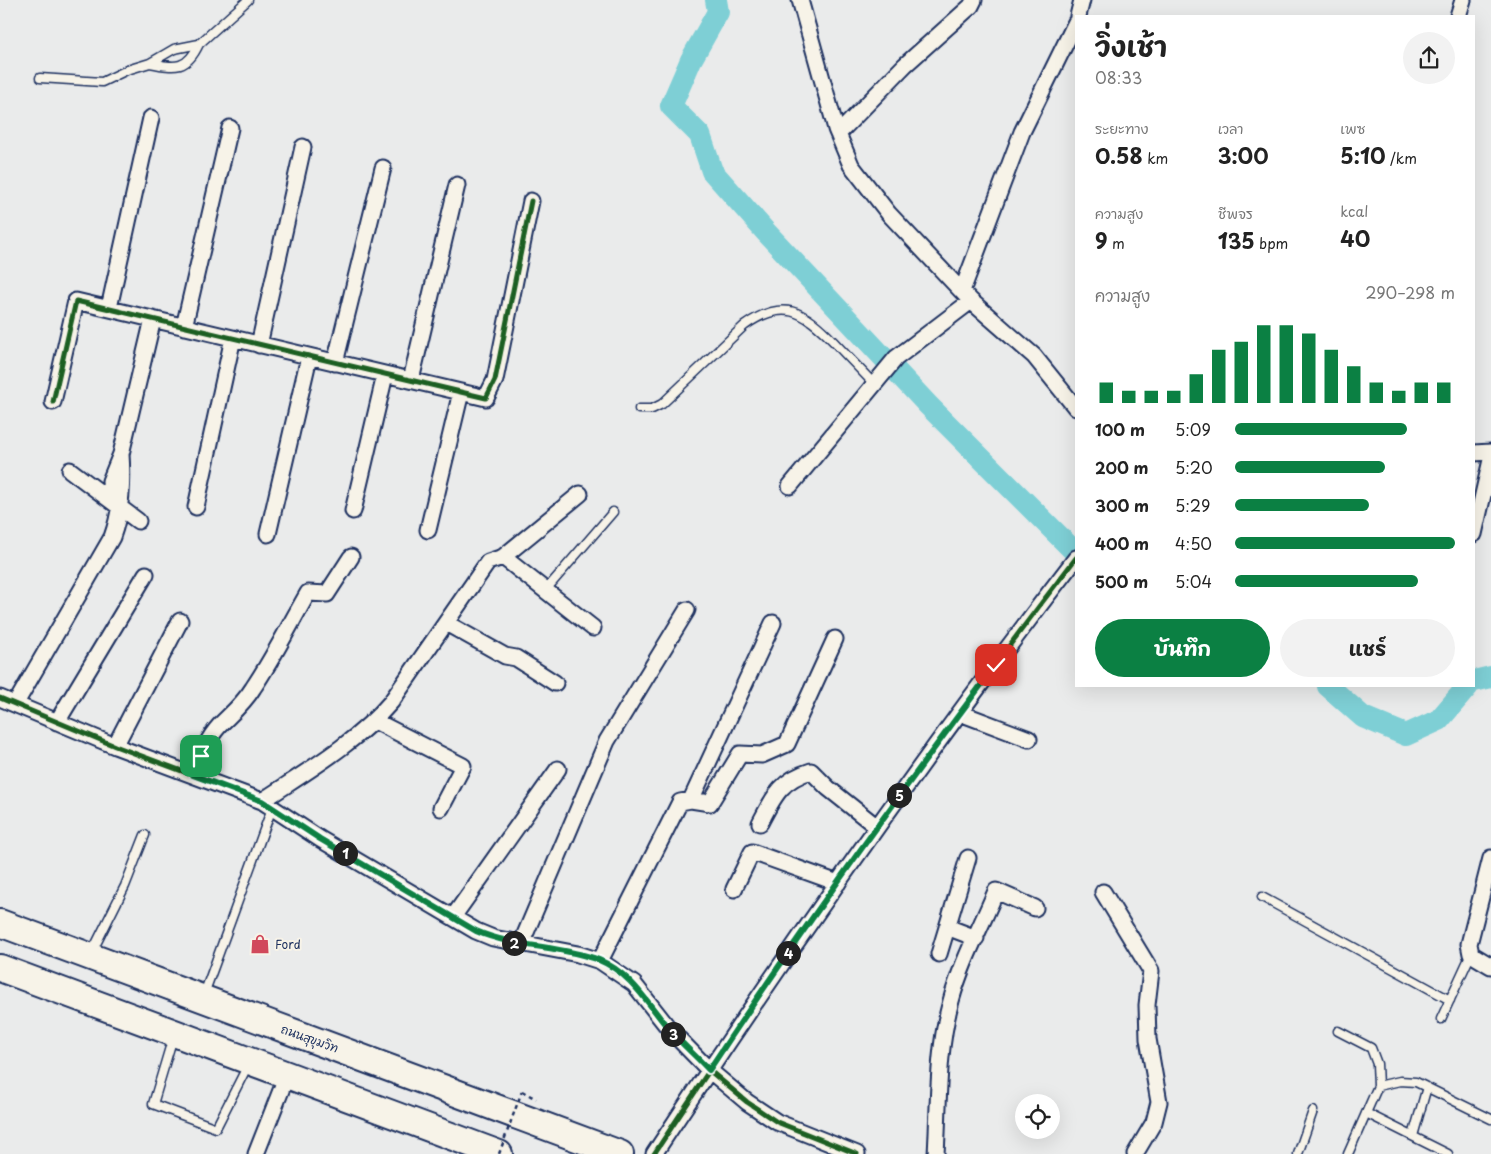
<!DOCTYPE html>
<html lang="th">
<head>
<meta charset="utf-8">
<style>
  :root { --surface:#fff; --page:#f2f2f2; --text:#222; --muted:#767676; --accent:#0b8043 }
  body { margin:0; font-family:"Playpen Sans","Playpen Sans Thai",sans-serif; background:var(--page); color:var(--text); height:100vh; display:flex; flex-direction:column; font-size:19px; white-space:nowrap }
  * { box-sizing:border-box; margin:0 }
  p { font-size:16px; color:var(--muted) }
  .icon { flex:none; width:28px; height:28px; fill:none; stroke:currentColor; stroke-width:2; stroke-linecap:round; stroke-linejoin:round }
  .map { position:relative; flex:1; overflow:hidden }
  .drawer { position:absolute; left:1075px; top:15px; width:400px; height:672px; display:flex; flex-direction:column; background:var(--surface); border-radius:0px; box-shadow:0 5px 20px #0002 }
  .drawer>* { flex:none }
  .controls { position:absolute; left:1015px; top:1094px; display:grid; gap:10px }
  .controls a { display:grid; place-items:center; width:45px; height:45px; border-radius:50%; background:var(--surface); box-shadow:0 5px 20px #0002; font-size:25px }
  .pin { position:absolute; display:grid; place-items:center; width:42px; height:42px; color:#fff; margin:-21px; border-radius:10px; box-shadow:0 2px 8px #0006 }
  .km { position:absolute; width:25px; height:25px; margin:-12px; border-radius:50%; background:#222; color:#fff; font-size:14px; line-height:25px; text-align:center }
  .round { display:grid; place-items:center; flex:none; width:52px; height:52px; border-radius:26px; background:var(--page) }
  .headline { display:flex; align-items:center; justify-content:space-between; height:85px; padding:0 20px }
  h1 { font-size:28px; font-weight:700; line-height:38px }
  .figures { display:grid; grid-template-columns:repeat(3,1fr); gap:8px; height:85px; padding:5px 20px }
  .figures div { display:grid; align-content:center }
  .figures b { font-size:21px; font-weight:700 }
  .figures small { font-size:14px; font-weight:400 }
  .figures p { font-size:14px }
  .chart { height:140px; padding:10px 20px }
  .chart p { display:flex; justify-content:space-between }
  .chart svg { width:100%; height:90px; margin-top:5px; stroke:var(--accent); stroke-width:6 }
  .action { display:flex; gap:10px; margin-top:auto; padding:10px 20px }
  .action a { flex:1; height:58px; border-radius:30px; background:var(--accent); color:#fff; font-size:20px; font-weight:700; line-height:58px; text-align:center }
  .action a+a { background:var(--page); color:var(--text) }
  ul { padding:0 20px; list-style:none; font-size:16px }
  li { display:grid; grid-template-columns:80px 60px 1fr; align-items:center; height:38px }
  li i { height:12px; border-radius:6px; background:var(--accent) }
  .map>svg:first-child { display:block }
</style>
</head>
<body>
<div class="map">
<svg width="1491" height="1154" viewBox="0 0 1491 1154">
  <rect width="100%" height="100%" fill="#eaebeb"/>
  <filter id="ink" filterUnits="userSpaceOnUse"><feTurbulence type="fractalNoise" baseFrequency=".02" numOctaves="2"/><feDisplacementMap in="SourceGraphic" scale="10" xChannelSelector="R" yChannelSelector="G"/><feConvolveMatrix kernelMatrix="1 2 1 2 8 2 1 2 1" color-interpolation-filters="sRGB"/></filter>
  <g filter="url(#ink)">
    <g fill="none" stroke-linecap="round" stroke-linejoin="round">
      <path stroke="#7ecfd5" stroke-width="22" d="M716 0 718 12 691 60 671 106 700 135 712 171 765 231 928 405 1076 553
        M1474 681 1491 677
        M1328 686 1363 717 1406 735 1439 720 1468 686"/>
      <defs>
        <path id="lane" d="M150 63C176 68 187 70 199 44
          M40 78 102 82 127 70 150 63 174 49 199 44 248 0
          M639 409H652L662 404 744 326C783 298 803 310 834 342 847 356 861 370 874 384
          M544 592 613 512
          M1262 897 1450 1000
          M92 952 125 886 145 835
          M204 994 272 808
          M1441 1019 1471 954
          M1338 1031 1371 1048 1377 1064 1378 1086
          M173 1037 153 1104 216 1128 248 1065
          M1366 1113 1448 1154
          M1413 1136 1427 1087
          M1298 1154 1313 1111
          M1348 1154 1378 1086 1400 1081 1416 1082 1491 1119"/>
        <path id="street" d="M800 0 836 129 851 165 889 214 971 301 1034 356 1076 408
          M1078 16 1082 0
          M1458 16 1463 0
          M838 134 905 65 971 6 974 0
          M962 291 1022 132 1076 22
          M109 308 151 118
          M184 327 230 128
          M259 345 303 147
          M335 363 383 168
          M411 380 457 185
          M53 402 76 301 486 398 495 380 531 201
          M1474 453 1491 452
          M70 470 138 521
          M790 486 896 358 971 301
          M118 507 111 496 110 481 121 454 153 319
          M196 507 233 338
          M353 511 385 375
          M428 530 461 392
          M268 534 309 357
          M1474 534 1491 460
          M503 557 580 494
          M446 623 505 656 516 658 555 683
          M0 698 115 746 262 801 320 839 476 931 493 938 578 954 600 961 634 984 670 1030 709 1070 747 1102 777 1122 857 1154
          M16 703 112 537C122 510 123 483 121 454
          M960 713 1029 739
          M375 721 463 766 441 808
          M57 722 146 574
          M115 746 180 621
          M193 775C200 757 207 739 220 725 232 713 244 703 253 688 274 657 290 624 308 593L327 594 351 557
          M691 800 773 623
          M262 801C307 771 356 743 391 702L488 562 503 557 593 628
          M760 823C774 796 781 780 811 771L828 788 877 827
          M1491 858 1469 944 1471 954 1491 966
          M734 889 752 852 838 883
          M1103 892 1151 971 1147 1005 1148 1039 1159 1102 1154 1122 1135 1154
          M453 917 558 769
          M947 927 976 938
          M521 944 607 741 687 610
          M939 954 968 858
          M600 961 680 802 691 800 710 803 740 754 762 755 787 744 835 639
          M256 1154 287 1075
          M654 1154C788 950 927 751 1076 558
          M936 1154C939 1104 937 1050 951 1001 961 963 981 927 996 891L1035 908"/>
        <path id="highway" d="M0 923 620 1154
          M0 968 499 1154"/>
      </defs>
      <use href="#lane" stroke="#1b2f5e" stroke-width="11"/>
      <use href="#street" stroke="#1b2f5e" stroke-width="19"/>
      <use href="#highway" stroke="#1b2f5e" stroke-width="30"/>
      <path stroke="#1b2f5e" stroke-width="2.5" stroke-dasharray="4 4" stroke-linecap="butt" d="M522 1091 536 1099"/>
      <use href="#lane" stroke="#f7f3e8" stroke-width="8"/>
      <use href="#street" stroke="#f7f3e8" stroke-width="15"/>
      <use href="#highway" stroke="#f7f3e8" stroke-width="26"/>
      <path stroke="#1b2f5e" stroke-width="2.5" stroke-dasharray="4 4" stroke-linecap="butt" d="M499 1154 522 1091"/>
      <defs>
        <path id="cycleway" d="M53 402 76 301 486 398 495 380 531 201
          M0 698 115 746 262 801 320 839 476 931 493 938 578 954 600 961 634 984 670 1030 709 1070 747 1102 777 1122 857 1154
          M654 1154C788 950 927 751 1076 558"/>
      </defs>
      <use href="#cycleway" stroke="#f7f3e8" stroke-width="8"/>
      <use href="#cycleway" stroke="#1b5e20" stroke-width="5"/>
    </g>
  </g>
  <g fill="none" stroke-linecap="round" stroke-linejoin="round" filter="url(#ink)">
    <defs>
      <path id="route" d="M201 756 193 775 262 801 320 839 476 931C515 948 559 945 599 960 631 973 648 1004 669 1029 681 1043 696 1056 709 1070 800 932 897 797 996 665"/>
    </defs>
    <use href="#route" stroke="#fff" stroke-width="10"/>
    <use href="#route" stroke="#0b8043" stroke-width="6"/>
  </g>
  <defs>
    <symbol id="shop-bare" viewBox="-9 -9 18 18"><path d="M-5-2.5h2.3a2.7 3.5 0 0 1 5.4 0H5L5.5 6h-11ZM-1.5-2.5h3a1.5 2.3 0 0 0-3 0Z" fill="#d1495b" stroke="#f7f3e8" stroke-width="2.5" paint-order="stroke"/></symbol>
  </defs>
  <g fill-rule="evenodd">
    <use href="#shop-bare" x="246" y="930" width="28" height="28"/>
  </g>
  <g text-anchor="middle" dominant-baseline="central" stroke-width="4" stroke-linejoin="round" paint-order="stroke">
    <g font-size="12" fill="#1b2f5e" stroke="#f7f3e8" text-anchor="start">
      <text x="275" y="944">Ford</text>
    </g>
    <g font-size="12" fill="#1b2f5e" stroke="#f7f3e8">
      <text transform="translate(310 1038) rotate(20)">ถนนสุขุมวิท</text>
    </g>
  </g>
</svg>
<div class="controls">
<a><svg class="icon" aria-label="locate" viewBox="0 0 24 24"><circle cx="12" cy="12" r="6"/><path d="M12 2v4M12 18v4M2 12h4M18 12h4"/></svg></a>
</div>
<div class="pin" style="left:201px;top:756px;background:#1e9e55"><svg class="icon" aria-label="arrive" viewBox="0 0 24 24"><path d="M6 21V4h12l-3 4 3 4H6"/></svg></div>
<div class="pin" style="left:996px;top:665px;background:#d93025"><svg class="icon" aria-label="check" viewBox="0 0 24 24"><path d="M5 12l5 5 9-10"/></svg></div>
<b class="km" style="left:345px;top:853px">1</b>
<b class="km" style="left:514px;top:943px">2</b>
<b class="km" style="left:673px;top:1034px">3</b>
<b class="km" style="left:788px;top:953px">4</b>
<b class="km" style="left:899px;top:795px">5</b>
<section class="drawer">
<div class="headline"><div><h1>วิ่งเช้า</h1><p>08:33</p></div><a class="round"><svg class="icon" aria-label="share" viewBox="0 0 24 24"><path d="M12 15V3M7 8l5-5 5 5M5 13v7h14v-7"/></svg></a></div>
<div class="figures">
<div><p>ระยะทาง</p><b>0.58<small> km</small></b></div>
<div><p>เวลา</p><b>3:00</b></div>
<div><p>เพซ</p><b>5:10<small> /km</small></b></div>
</div>
<div class="figures">
<div><p>ความสูง</p><b>9<small> m</small></b></div>
<div><p>ชีพจร</p><b>135<small> bpm</small></b></div>
<div><p>kcal</p><b>40</b></div>
</div>
<div class="chart"><p><span>ความสูง</span>290–298 m</p>
<svg viewBox="0 0 160 44" preserveAspectRatio="none"><path d="M5 44V34M15 44V38M25 44V38M35 44V38M45 44V30M55 44V18M65 44V14M75 44V6M85 44V6M95 44V10M105 44V18M115 44V26M125 44V34M135 44V38M145 44V34M155 44V34"/></svg>
</div>
<ul>
<li><b>100 m</b>5:09<i style="width:78%"></i></li>
<li><b>200 m</b>5:20<i style="width:68%"></i></li>
<li><b>300 m</b>5:29<i style="width:61%"></i></li>
<li><b>400 m</b>4:50<i style="width:100%"></i></li>
<li><b>500 m</b>5:04<i style="width:83%"></i></li>
</ul>
<div class="action"><a>บันทึก</a><a>แชร์</a></div>
</section>
</div>
</body>
</html>
